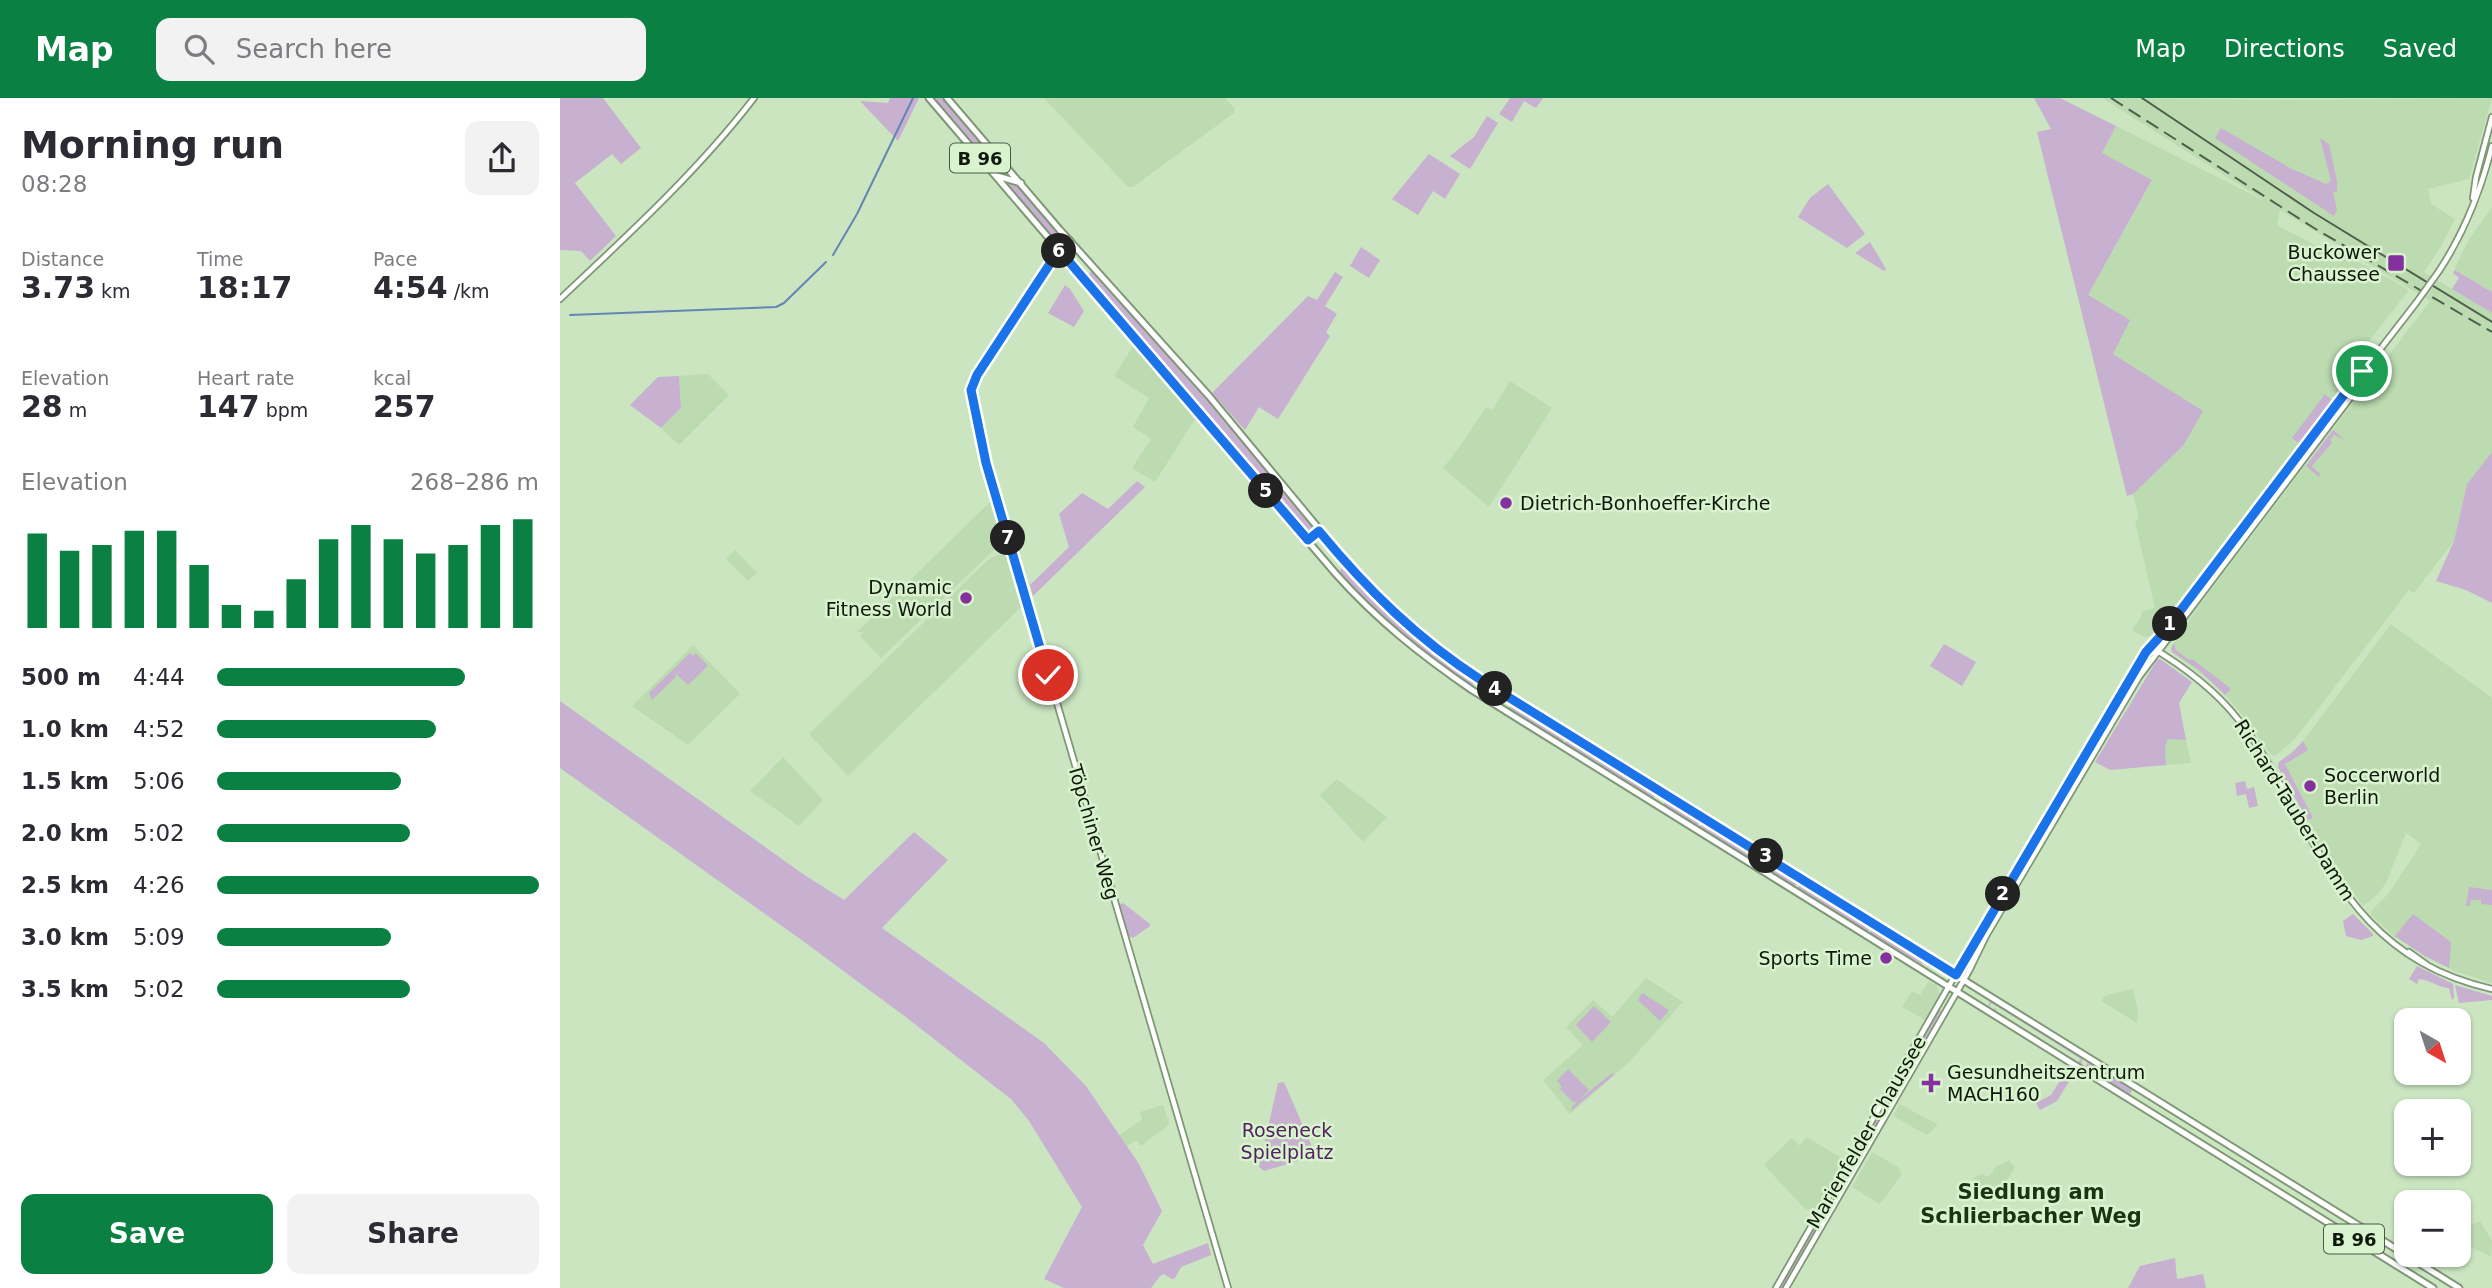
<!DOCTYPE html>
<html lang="en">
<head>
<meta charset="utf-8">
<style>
  :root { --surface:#fff; --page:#f2f2f3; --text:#2b2b33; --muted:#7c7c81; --accent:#0b8043 }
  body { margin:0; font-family:"DejaVu Sans",sans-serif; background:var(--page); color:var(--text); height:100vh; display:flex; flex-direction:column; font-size:26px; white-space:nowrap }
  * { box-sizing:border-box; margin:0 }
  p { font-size:23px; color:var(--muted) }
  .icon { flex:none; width:38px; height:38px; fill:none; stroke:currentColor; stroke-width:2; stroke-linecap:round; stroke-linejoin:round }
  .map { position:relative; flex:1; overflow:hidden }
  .drawer { display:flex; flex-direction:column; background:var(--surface); width:560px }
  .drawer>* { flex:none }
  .needle { width:46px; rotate:141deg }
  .fabs { position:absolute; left:1834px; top:910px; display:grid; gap:14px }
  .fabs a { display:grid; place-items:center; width:77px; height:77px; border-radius:14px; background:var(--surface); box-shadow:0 2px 5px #0004; font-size:35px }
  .pin { position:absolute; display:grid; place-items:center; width:60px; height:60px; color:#fff; margin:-30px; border:4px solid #fff; border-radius:50%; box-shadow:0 2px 7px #0007 }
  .km { position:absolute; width:35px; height:35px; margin:-18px; border-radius:50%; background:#222; color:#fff; font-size:19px; line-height:35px; text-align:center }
  .round { display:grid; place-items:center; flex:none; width:74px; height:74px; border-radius:14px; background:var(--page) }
  .summary { display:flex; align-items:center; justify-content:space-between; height:119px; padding:0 21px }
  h1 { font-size:38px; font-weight:700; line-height:52px }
  .figures { display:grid; grid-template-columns:repeat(3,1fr); gap:10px; height:119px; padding:7px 21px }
  .figures div { display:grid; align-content:center }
  .figures b { font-size:30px; font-weight:700 }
  .figures small { font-size:19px; font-weight:400 }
  .figures p { font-size:19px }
  .chart { height:196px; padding:14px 21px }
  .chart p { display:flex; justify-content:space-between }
  .chart svg { width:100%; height:126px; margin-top:7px; stroke:var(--accent); stroke-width:6 }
  .cta { display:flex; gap:14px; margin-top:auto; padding:14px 21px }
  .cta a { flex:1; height:80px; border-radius:14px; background:var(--accent); color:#fff; font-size:28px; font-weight:700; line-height:80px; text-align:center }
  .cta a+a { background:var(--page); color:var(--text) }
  ul { padding:0 21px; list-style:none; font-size:23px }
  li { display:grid; grid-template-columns:112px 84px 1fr; align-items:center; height:52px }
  li i { height:18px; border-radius:9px; background:var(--accent) }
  header { display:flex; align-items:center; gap:42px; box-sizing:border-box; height:98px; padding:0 35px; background:var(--accent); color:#fff }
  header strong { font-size:33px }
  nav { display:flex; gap:38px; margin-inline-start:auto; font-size:24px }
  .search { width:490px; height:63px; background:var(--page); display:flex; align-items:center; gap:18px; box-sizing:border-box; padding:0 24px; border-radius:14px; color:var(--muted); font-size:26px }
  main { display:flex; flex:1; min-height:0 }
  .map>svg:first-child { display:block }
</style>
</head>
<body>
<header>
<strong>Map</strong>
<div class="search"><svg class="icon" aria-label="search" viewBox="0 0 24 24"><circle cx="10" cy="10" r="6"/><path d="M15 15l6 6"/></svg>Search here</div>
<nav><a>Map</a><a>Directions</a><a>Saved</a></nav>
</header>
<main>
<section class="drawer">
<div class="summary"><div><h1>Morning run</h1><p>08:28</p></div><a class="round"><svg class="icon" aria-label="share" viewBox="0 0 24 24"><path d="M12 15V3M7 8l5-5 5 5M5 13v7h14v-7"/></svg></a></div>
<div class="figures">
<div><p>Distance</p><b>3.73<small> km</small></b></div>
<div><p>Time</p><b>18:17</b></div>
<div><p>Pace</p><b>4:54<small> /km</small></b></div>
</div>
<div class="figures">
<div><p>Elevation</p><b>28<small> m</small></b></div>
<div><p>Heart rate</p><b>147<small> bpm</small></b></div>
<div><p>kcal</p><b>257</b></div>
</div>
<div class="chart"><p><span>Elevation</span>268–286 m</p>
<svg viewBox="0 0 160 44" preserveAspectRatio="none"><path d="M5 44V11M15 44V17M25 44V15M35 44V10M45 44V10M55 44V22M65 44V36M75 44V38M85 44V27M95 44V13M105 44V8M115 44V13M125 44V18M135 44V15M145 44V8M155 44V6"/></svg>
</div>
<ul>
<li><b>500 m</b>4:44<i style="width:77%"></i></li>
<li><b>1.0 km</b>4:52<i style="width:68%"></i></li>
<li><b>1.5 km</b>5:06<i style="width:57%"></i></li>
<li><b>2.0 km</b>5:02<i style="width:60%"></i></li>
<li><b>2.5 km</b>4:26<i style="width:100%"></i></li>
<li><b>3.0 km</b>5:09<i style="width:54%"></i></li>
<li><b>3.5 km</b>5:02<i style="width:60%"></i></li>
</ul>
<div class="cta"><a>Save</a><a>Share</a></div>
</section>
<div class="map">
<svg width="1932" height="1190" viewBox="0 0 1932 1190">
  <rect width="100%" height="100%" fill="#cbe5c1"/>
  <path fill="#bcdbb1" d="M484 0H665L675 11 674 15 573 89H568Z
    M1542 0 1731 2 1932 0 1909 81 1868 91 1871 106 1895 121 1880 150 1864 174 1932 215V354L1907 386 1894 443 1854 495 1849 492 1735 641 1715 658 1711 657 1686 621 1658 589 1612 554 1611 550 1641 505 1870 203 1720 112 1717 127 1766 153 1784 157 1806 168 1849 192 1798 257 1793 281 1600 531 1592 538 1584 539 1572 532 1582 517 1581 514 1595 510 1575 424 1579 420 1573 396 1623 348 1553 255 1528 197 1592 83 1542 55 1556 28 1707 104Z
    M1932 109V194L1894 171 1909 141Z
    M575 245 637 318 595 384 572 370 591 341 573 329 589 300 554 278Z
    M148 276 169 297 119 347 101 330 121 310 119 278Z
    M950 283 992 310 929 409 883 370 898 351 926 309 932 312Z
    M433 401 442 442 440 446 321 560 300 538 303 535 298 533Z
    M175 452 197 475 188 483 166 461Z
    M442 455 446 457 461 509 288 678 249 636 429 461Z
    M1831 526 1932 600V885L1897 874 1870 861 1835 839 1811 817V813L1829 795 1861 746 1846 735 1826 785 1818 796 1803 808 1763 751 1718 669 1719 664 1740 647Z
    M133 547 180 596 128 647 72 608Z
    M1608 640 1626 642 1631 665 1606 667 1605 649Z
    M223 659 263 702 239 728 190 693Z
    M777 681 827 719 803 744 760 697Z
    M1086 880 1123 904 1069 964 1010 1016 983 982 1023 947 1006 929 1033 902 1052 919Z
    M1369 883 1377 888 1380 897 1365 922 1342 909 1352 893 1360 897Z
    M1573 891 1578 912 1577 925 1541 903 1544 898Z
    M1340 1006 1378 1027 1367 1037 1333 1018Z
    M603 1007 609 1025 607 1028 581 1048 576 1042 567 1048 559 1037 582 1022 580 1014Z
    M1246 1039 1287 1063 1257 1115 1244 1110 1204 1067 1232 1040 1240 1048Z
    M1312 1054 1338 1069 1342 1076 1320 1106 1292 1089Z
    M1449 1062 1455 1069 1434 1104 1417 1090 1413 1080 1422 1076 1427 1079 1434 1073 1433 1070Z
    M1920 1123 1932 1143 1931 1159 1907 1147 1903 1154 1899 1151V1132Z"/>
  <path fill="#c7b0d0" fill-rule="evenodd" d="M0 0H43L81 50 61 66 52 56 15 85 56 138 30 163 21 153 0 152Z
    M330 0H359L338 43 300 3 328 5Z
    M373 0H384L500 136 494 142Z
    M950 0H983L976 10 964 3 952 24 939 16Z
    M1474 0H1500L1556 28 1542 55 1592 82 1528 197 1570 222 1553 256 1643 313 1623 348 1573 396 1567 398 1477 34 1491 31Z
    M927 18 938 25 910 71 890 58 914 39Z
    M1661 30 1730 70 1766 86 1771 83 1760 40 1769 46 1777 83V93L1773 94 1777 112 1774 118 1655 40Z
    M869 56 900 76 885 101 873 93 858 117 832 101Z
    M1268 86 1305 136 1287 150 1238 119 1250 100Z
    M1310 144 1326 171 1324 173 1295 155Z
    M801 149 820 162 809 180 790 168Z
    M1895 172 1932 194V215L1892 191 1899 180 1893 175Z
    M531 173H534C610 258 684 342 754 432L750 437 746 436 527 180Z
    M775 174 783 179 765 208 777 216 766 234 770 238 718 321 699 309 685 332 652 295 748 198 757 202Z
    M505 187 510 191 524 213 514 229 488 215Z
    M119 278 121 310 101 330 70 307 98 279Z
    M1765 296 1773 303 1740 346 1732 340Z
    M1773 332 1785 342 1774 337 1770 342 1772 345 1752 368 1760 376 1759 379 1746 368Z
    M1932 354V505L1906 492 1876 483 1894 443 1907 386Z
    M577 383 585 389 473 498 470 487 509 449 499 416 522 395 548 411Z
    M784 467 804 489 915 581 912 588 886 572 817 516 779 474Z
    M1614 545 1616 552 1629 562 1632 561 1670 590V592L1665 597 1639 572 1612 554 1611 550Z
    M1384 546 1416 564 1402 588 1370 568Z
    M130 555 133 558 136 555 148 568 128 587 115 575 116 579 92 602 89 595Z
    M1600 561 1632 584 1619 605 1626 642 1608 641 1605 649 1606 667 1550 672 1535 664 1597 562Z
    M0 603 243 776 284 802 354 734 388 762 322 830 484 945 526 988 579 1066 602 1113 583 1147 593 1166 648 1145 651 1157 621 1169 615 1180 612 1181 604 1176 600 1178 591 1190H504L484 1181 522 1109 469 1023 451 1001 347 920 243 843 0 670Z
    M953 604 1007 638 1002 645 948 612Z
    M1009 639 1096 693 1094 700 1004 646Z
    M1743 643 1748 652 1725 666 1753 720 1747 722 1718 669 1719 664 1732 655Z
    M1685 683 1687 691 1694 689 1698 708 1689 710 1686 696 1677 698 1675 685Z
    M1107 700 1141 722 1137 729 1103 708Z
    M1143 723 1192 753 1187 760 1139 730Z
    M1193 754 1239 782 1234 789 1189 761Z
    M1241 784 1312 827 1307 835 1237 791Z
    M1909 789 1932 792V807L1921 806V802H1911L1910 808H1906Z
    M563 805 590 826V828L573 840 567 837 559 807Z
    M1793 816 1813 836V838L1801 842 1786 838 1783 823Z
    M1853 816 1891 844 1889 870 1863 857 1835 838Z
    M1313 828 1365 861 1362 866 1309 836Z
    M1857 868 1893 886 1894 900 1892 902 1889 890C1880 890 1870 882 1859 881L1857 886 1849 881Z
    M1895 887 1932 898V902L1899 905Z
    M1082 895 1109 912 1100 923 1078 902Z
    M1430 903 1523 959 1521 967 1428 910ZM1432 905 1521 961 1518 964 1436 913V910L1432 912 1429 908Z
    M1034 908 1051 924 1032 944 1016 927Z
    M1378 912 1381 913 1314 1030 1312 1027Z
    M1528 964 1573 990 1570 996 1527 972 1525 969Z
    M1508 970 1515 974 1497 1003 1480 1012 1476 1005 1491 997Z
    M1008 971 1029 992 1018 1003 1052 975 1054 977 1012 1012 1011 1010 1017 1004H1013L1000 991 1002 989 997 983Z
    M724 984 753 1051 750 1059 704 1073 699 1069 718 985Z
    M1267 1105 1271 1107 1223 1190H1218Z
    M1615 1160 1617 1181 1643 1176 1646 1190H1568L1580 1168Z"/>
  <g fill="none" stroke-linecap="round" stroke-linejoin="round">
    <path stroke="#6485b5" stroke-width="2" d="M273 157 297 116 353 0
      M10 217 216 209 224 205 266 164"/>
    <defs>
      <path id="tertiary" d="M510 142 495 157 417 277 411 292 413 303 428 369 668 1190
        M0 201C68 137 137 74 194 0
        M1591 549C1623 568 1653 590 1677 620 1699 646 1715 677 1731 706 1782 798 1823 866 1932 891
        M1849 854 1870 869"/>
      <path id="secondary" d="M1913 100 1916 79 1932 19
        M1879 173C1904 135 1921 92 1932 48
        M1216 1190 1401 867 1585 555 1856 205
        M1226 1190 1409 873 1426 838 1579 579 1803 283 1812 264"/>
      <path id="primary" d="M369 0 776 476C817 522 861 557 912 592L1873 1190
        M387 0 499 131 649 298 812 495C845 528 881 557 921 582L1899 1190
        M437 78 461 85"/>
    </defs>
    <use href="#tertiary" stroke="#7e9775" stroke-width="8"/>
    <use href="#secondary" stroke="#7e9775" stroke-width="8"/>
    <use href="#primary" stroke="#7e9775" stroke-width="9"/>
    <use href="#tertiary" stroke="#fff" stroke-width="4.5"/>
    <use href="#secondary" stroke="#fff" stroke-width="4.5"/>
    <use href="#primary" stroke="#fff" stroke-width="5"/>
    <path stroke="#505f4b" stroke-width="2" d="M1582 0 1754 115 1932 224"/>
    <path stroke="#505f4b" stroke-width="2" stroke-dasharray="14 7" stroke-linecap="butt" d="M1551 0 1754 130 1932 234"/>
    <defs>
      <path id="secondary-bridge" d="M1856 205 1879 173"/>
    </defs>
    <use href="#secondary-bridge" stroke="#7e9775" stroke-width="8" stroke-linecap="butt"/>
    <use href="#secondary-bridge" stroke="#fff" stroke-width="4.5"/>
  </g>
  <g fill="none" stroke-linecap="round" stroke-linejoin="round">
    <defs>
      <path id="route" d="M488 577 426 365 411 292 417 277 499 152 748 442 759 433C807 491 857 541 921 582L1396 877 1586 554 1605 533 1802 273"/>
    </defs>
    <use href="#route" stroke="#fff" stroke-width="14"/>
    <use href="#route" stroke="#1a73e8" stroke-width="9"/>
  </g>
  <g fill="#85309f" stroke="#d8f3ce" stroke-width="2.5">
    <rect x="1827" y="156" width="18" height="18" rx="3.5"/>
    <circle cx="946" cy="405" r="7"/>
    <circle cx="406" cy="500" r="7"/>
    <circle cx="1750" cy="688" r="7"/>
    <circle cx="1326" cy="860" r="7"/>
    <path d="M1367.5 974.5h7v7h7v7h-7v7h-7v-7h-7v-7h7z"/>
  </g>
  <g text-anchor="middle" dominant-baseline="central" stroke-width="5" stroke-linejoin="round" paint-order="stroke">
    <g fill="#d8f3ce" stroke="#4b5a46" stroke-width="2">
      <rect x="390" y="45.5" width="60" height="29" rx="5"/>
      <rect x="1764" y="1126.5" width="60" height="29" rx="5"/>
    </g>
    <g font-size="18" font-weight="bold" fill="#0f180c">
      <text x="420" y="60">B 96</text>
      <text x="1794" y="1141">B 96</text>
    </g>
    <g font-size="19" fill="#0f180c" stroke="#d8f3ce" text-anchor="end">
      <text x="1820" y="154">Buckower<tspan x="1820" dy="22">Chaussee</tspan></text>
      <text x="960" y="405" text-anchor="start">Dietrich-Bonhoeffer-Kirche</text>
      <text x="392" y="489">Dynamic<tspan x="392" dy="22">Fitness World</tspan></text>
      <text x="1764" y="677" text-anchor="start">Soccerworld<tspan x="1764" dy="22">Berlin</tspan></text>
      <text x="1312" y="860">Sports Time</text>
      <text x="1387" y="974" text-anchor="start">Gesundheitszentrum<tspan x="1387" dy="22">MACH160</tspan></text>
    </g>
    <g font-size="19" fill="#0f180c" stroke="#d8f3ce">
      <text transform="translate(1735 712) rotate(58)">Richard-Tauber-Damm</text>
      <text transform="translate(534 734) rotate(74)">Töpchiner Weg</text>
      <text transform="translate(1306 1034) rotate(-60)">Marienfelder Chaussee</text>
    </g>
    <g font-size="19" fill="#51225f" stroke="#d8f3ce">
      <text x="727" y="1032">Roseneck<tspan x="727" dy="22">Spielplatz</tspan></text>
    </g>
    <g font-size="21" font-weight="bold" fill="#1d3214" stroke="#d8f3ce">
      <text x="1471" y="1094">Siedlung am<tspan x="1471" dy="24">Schlierbacher Weg</tspan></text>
    </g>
  </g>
</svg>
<div class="fabs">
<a><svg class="needle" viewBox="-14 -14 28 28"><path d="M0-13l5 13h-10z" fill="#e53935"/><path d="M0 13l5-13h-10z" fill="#7c7c81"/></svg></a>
<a>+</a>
<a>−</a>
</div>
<div class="pin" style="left:1802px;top:273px;background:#1e9e55"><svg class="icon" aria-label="arrive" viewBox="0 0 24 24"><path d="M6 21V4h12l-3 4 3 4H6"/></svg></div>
<div class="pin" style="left:488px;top:577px;background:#d93025"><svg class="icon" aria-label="check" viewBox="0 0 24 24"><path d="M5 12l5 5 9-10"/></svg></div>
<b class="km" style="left:1610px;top:526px">1</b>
<b class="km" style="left:1443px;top:796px">2</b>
<b class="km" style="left:1206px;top:758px">3</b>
<b class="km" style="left:935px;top:591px">4</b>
<b class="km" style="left:706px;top:393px">5</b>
<b class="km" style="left:499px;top:153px">6</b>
<b class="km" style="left:448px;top:440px">7</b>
</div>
</main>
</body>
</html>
